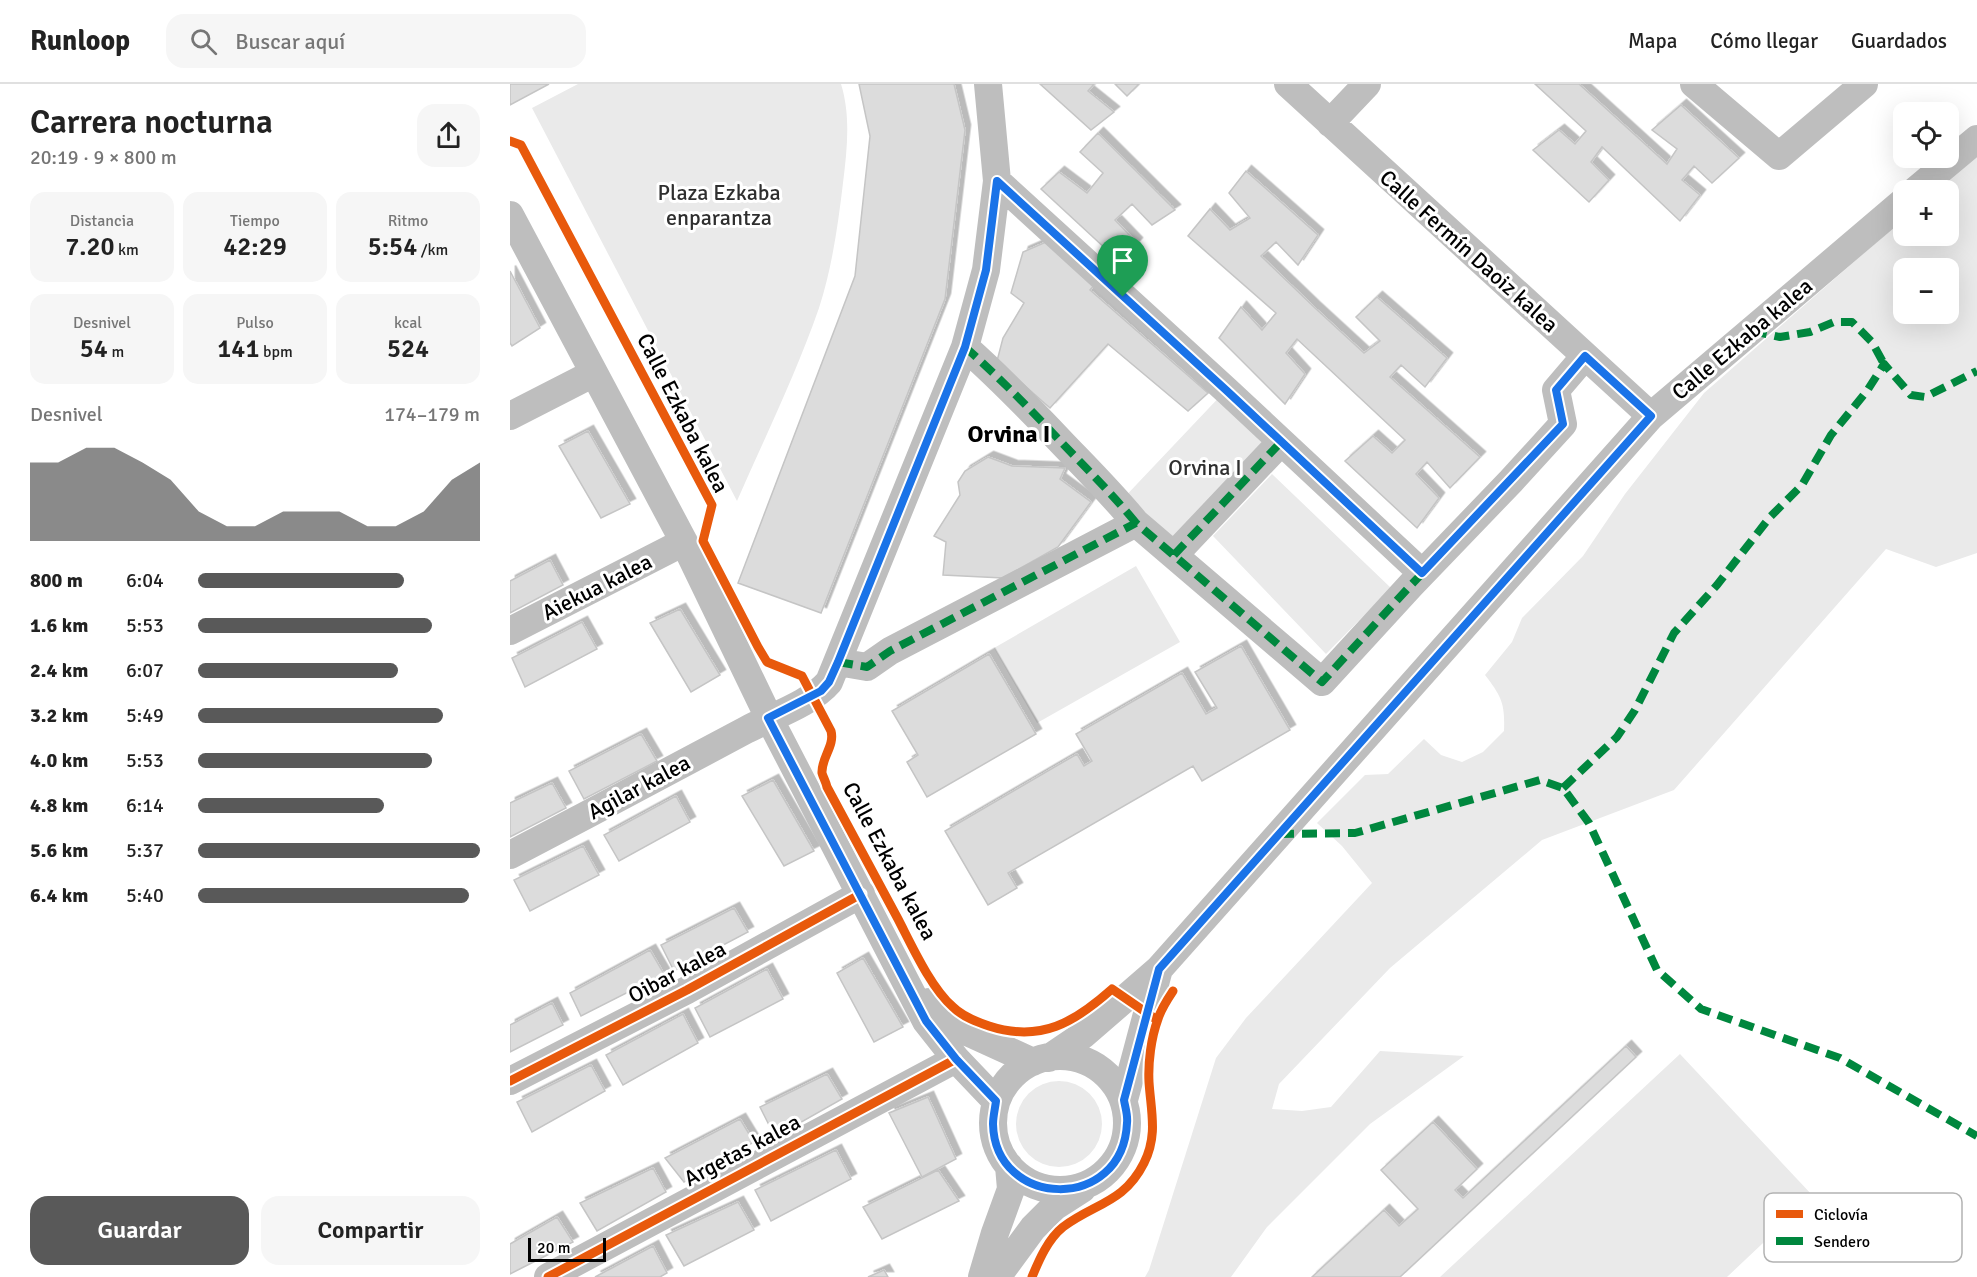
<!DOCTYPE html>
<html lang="es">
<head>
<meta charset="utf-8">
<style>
  :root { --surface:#fff; --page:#f6f6f6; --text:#222; --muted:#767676; --line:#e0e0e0; --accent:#595959 }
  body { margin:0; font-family:Signika,sans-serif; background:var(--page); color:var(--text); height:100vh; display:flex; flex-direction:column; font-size:22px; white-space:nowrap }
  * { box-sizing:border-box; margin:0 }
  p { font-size:20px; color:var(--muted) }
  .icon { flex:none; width:33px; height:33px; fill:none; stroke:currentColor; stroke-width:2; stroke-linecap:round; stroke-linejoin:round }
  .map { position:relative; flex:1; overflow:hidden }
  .details { display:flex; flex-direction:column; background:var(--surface); width:510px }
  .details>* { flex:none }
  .fabs { position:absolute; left:1383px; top:18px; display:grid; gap:12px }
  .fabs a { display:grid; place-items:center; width:66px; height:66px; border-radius:12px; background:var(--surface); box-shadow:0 6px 24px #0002; font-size:30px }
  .scale { position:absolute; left:18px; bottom:15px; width:78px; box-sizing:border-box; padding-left:6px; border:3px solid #000; border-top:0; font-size:16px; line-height:21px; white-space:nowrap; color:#000; -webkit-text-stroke:4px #fff; paint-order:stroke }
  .pin { position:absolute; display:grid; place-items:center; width:51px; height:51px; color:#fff; margin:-62px -26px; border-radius:50% 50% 50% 0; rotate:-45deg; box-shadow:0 0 6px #0007 }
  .pin .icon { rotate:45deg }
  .round { display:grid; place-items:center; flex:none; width:63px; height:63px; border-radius:18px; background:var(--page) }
  .head { display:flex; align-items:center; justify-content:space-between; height:102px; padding:0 30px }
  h1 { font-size:33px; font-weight:600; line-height:45px }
  .stats { display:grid; grid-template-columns:repeat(3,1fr); gap:9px; height:102px; padding:6px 30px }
  .stats div { display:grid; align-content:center; border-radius:15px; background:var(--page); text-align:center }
  .stats b { font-size:26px; font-weight:600 }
  .stats small { font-size:16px; font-weight:400 }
  .stats p { font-size:16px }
  .chart { height:168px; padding:12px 30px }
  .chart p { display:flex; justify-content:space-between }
  .chart svg { width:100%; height:108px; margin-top:6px; fill:var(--accent); opacity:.7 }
  .primary-button { display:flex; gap:12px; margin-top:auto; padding:12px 30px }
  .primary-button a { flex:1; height:69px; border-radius:18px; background:var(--accent); color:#fff; font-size:24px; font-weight:600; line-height:69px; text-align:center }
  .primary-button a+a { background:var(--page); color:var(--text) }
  ul { padding:0 30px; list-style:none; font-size:20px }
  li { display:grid; grid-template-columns:96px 72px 1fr; align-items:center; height:45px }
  li i { height:15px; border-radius:8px; background:var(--accent) }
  header { display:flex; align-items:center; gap:36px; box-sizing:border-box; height:84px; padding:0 30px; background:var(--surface); border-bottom:2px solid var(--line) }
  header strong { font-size:28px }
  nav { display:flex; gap:33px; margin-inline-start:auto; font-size:21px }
  .search { width:420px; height:54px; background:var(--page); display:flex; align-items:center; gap:15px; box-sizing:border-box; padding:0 21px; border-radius:18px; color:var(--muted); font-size:22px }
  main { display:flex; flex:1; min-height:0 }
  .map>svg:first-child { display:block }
</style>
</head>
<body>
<header>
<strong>Runloop</strong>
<div class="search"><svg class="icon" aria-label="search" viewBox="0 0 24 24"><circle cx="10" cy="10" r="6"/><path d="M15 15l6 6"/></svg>Buscar aquí</div>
<nav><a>Mapa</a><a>Cómo llegar</a><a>Guardados</a></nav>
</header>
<main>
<section class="details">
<div class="head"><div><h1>Carrera nocturna</h1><p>20:19 · 9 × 800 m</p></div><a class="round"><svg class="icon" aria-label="share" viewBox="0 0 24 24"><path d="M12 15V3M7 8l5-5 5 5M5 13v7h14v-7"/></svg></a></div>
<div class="stats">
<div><p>Distancia</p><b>7.20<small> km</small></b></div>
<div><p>Tiempo</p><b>42:29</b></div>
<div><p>Ritmo</p><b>5:54<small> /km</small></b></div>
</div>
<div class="stats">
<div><p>Desnivel</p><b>54<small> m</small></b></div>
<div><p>Pulso</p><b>141<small> bpm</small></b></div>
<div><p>kcal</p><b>524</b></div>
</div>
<div class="chart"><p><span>Desnivel</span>174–179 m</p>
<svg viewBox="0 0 160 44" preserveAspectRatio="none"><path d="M0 44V12L10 12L20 6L30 6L40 12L50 19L60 32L70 38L80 38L90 32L100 32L110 32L120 38L130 38L140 32L150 19L160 12V44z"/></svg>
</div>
<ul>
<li><b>800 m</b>6:04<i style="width:73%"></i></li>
<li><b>1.6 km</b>5:53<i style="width:83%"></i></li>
<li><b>2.4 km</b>6:07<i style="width:71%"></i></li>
<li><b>3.2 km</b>5:49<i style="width:87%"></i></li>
<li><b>4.0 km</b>5:53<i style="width:83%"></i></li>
<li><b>4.8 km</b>6:14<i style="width:66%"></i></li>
<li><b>5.6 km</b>5:37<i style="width:100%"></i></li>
<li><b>6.4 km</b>5:40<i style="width:96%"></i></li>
</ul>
<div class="primary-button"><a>Guardar</a><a>Compartir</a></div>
</section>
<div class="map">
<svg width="1467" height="1193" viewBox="0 0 1467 1193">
  <defs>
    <filter id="shadow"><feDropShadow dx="5.5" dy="-5.5" stdDeviation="0" flood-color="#0004"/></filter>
  </defs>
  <rect width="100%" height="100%" fill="#fff"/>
  <path fill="#eaeaea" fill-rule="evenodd" d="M68 0H331C341 32 337 66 333 99 328 141 322 184 309 224 286 290 255 353 227 417L22 24Z
    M1467 72V469L1426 483 1376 465 1164 706 1032 756 880 884 769 1000 762 1025 792 1027 821 1023 870 967 954 972 860 1040 757 1143 721 1193H635L639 1186 706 974 736 934 862 799 832 762 807 739 855 691 878 690 914 655 931 671 952 678 973 668 994 647C995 620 992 613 975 591L1002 558 1012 534 1073 472 1115 410 1194 309 1393 135 1394 152H1438V106H1427ZM1394 184H1438V230H1394Z
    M716 306 771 358 664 471 609 419Z
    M762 390 881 504 816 570 703 452Z
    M626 482 670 558 527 639 484 564Z
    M1170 970 1303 1112 1217 1193H930Z
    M506 1040a43 43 0 1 1 86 0a43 43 0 1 1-86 0Z"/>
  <path fill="#dcdcdc" stroke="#c5c5c5" stroke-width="1.5" filter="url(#shadow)" d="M0 0H39L0 21Z
    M349 0H444L455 46 435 215 311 529 228 499 345 192 360 52Z
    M530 0H584L578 7 604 28 581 46Z
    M605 0H629L617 12Z
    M1025 0H1069L1157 80 1167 65 1142 46 1171 21 1229 74 1202 99 1184 82 1172 96 1190 111 1170 137 1092 63 1081 78 1099 96 1079 118 1023 66 1049 46 1065 60 1076 47Z
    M588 49 665 126 642 141 622 120 605 136 627 159 610 178 531 105 549 88 577 109 593 89 570 68Z
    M736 87 808 151 788 181 766 158 751 172 805 224 854 269 870 257 846 233 867 213 937 274 915 303 891 281 880 293 970 373 940 404 917 378 906 390 929 414 907 444 835 377 863 352 882 369 895 356 787 255 776 269 795 290 775 320 709 254 731 223 752 246 766 229 678 152 700 125 720 146 740 134 719 109Z
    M536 158 587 198 580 206 698 309 678 327 598 260 540 324 487 277 493 254 514 219 501 209 513 168Z
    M0 187 30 244 2 262 0 259Z
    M78 347 120 420 91 434 49 362Z
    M478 373 502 382 555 384 550 395 581 418 548 463 493 494 433 491 436 458 424 452 450 411 448 398 455 387Z
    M40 476 53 501 0 529V497Z
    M170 525 210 591 181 608 140 539Z
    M72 538 87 565 15 603 2 574Z
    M731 562 780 646 692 697 683 682 498 789 507 804 478 821 435 747 567 670 574 682 582 677 566 650 672 589 696 630 707 624 685 588Z
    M479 570 526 650 417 713 397 678 408 671 382 627Z
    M131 650 147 677 74 715 59 687Z
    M263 696 304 767 274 782 232 712Z
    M42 699 56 724 0 753V719Z
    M166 712 180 738 109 777 94 751Z
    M73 762 89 791 20 827 4 796Z
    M224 824 238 848 164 887 151 861Z
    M140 866 154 890 71 932 60 909Z
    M353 874 393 943 364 958 327 889Z
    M257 885 273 915 200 953 185 924Z
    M42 919 53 941 0 968V941Z
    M173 930 188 959 113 1001 96 971Z
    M1116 962 1126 973 890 1193H802L874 1126 889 1142 908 1125 871 1086 923 1038 967 1085 945 1106 953 1114Z
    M81 981 95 1007 22 1048 7 1018Z
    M317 990 332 1015 265 1053 250 1023Z
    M418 1013 446 1075 412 1093 379 1029Z
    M230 1035 244 1058 174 1098 155 1074Z
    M326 1066 341 1095 261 1137 245 1106Z
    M143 1084 156 1108 87 1147 70 1119Z
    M428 1086 449 1117 372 1155 353 1123Z
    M228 1118 244 1146 174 1182 156 1151Z
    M47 1133 63 1158 0 1190V1160Z
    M143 1162 157 1189 150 1193H85Z
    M374 1186 378 1193H358Z"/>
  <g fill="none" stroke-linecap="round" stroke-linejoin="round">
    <path stroke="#bebebe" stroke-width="28" d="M778 0 1141 332
      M1184 0 1269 72 1354 0
      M820 39 857 0
      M487 97 716 306 912 489
      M1406 106 1467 55
      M0 131 174 458 259 634 416 937 446 975 486 1017
      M455 263C490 294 522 327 554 361 579 387 604 412 626 439
      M0 332 84 289
      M664 471 771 358
      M0 547 174 458
      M328 578 357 583 380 567 626 439 812 598 901 501 1001 397 1053 340 1046 306 1075 272
      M0 771C79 730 157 688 236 646 262 632 300 620 319 598L455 263 476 186 487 97 478 0
      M419 918 442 941 523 978
      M483 1039a67 67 0 1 1 134 0a67 67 0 1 1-134 0Z
      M539 974 573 951 649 885 1141 332 1394 117
      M0 997 177 906 351 810
      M614 1016 649 885
      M38 1193 446 975
      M472 1193 485 1149 501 1105 499 1082
      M487 1193 523 1144 544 1123 572 1105"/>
    <path stroke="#00873e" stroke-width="8" stroke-dasharray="15 8" stroke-linecap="butt" d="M487 97 716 306 912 489
      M1242 247 1270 253 1300 248 1324 238H1342L1362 258 1374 280
      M455 263C490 294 522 327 554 361 579 387 604 412 626 439
      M664 471 771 358
      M328 578 357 583 380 567 626 439 812 598 901 501 1001 397 1053 340 1046 306 1075 272
      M1053 704 1107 653 1125 626 1164 549 1207 501 1260 433 1292 401 1321 351 1357 307 1374 280 1401 311 1415 313 1467 287
      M769 750 845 749 1030 696 1053 704 1079 739 1147 886 1191 925 1330 974 1467 1052"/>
    <defs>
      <path id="cycleway" d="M0 57 11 61 202 421 193 457 248 563 257 578 292 592 321 647C325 662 311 674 312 689 313 693 316 698 317 703 341 747 364 791 388 835 402 862 421 904 443 923 453 933 467 938 479 942 531 959 565 938 602 905L647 936
        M0 997 177 906 351 810
        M38 1193 446 975
        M522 1193C529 1176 538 1155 553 1143 585 1119 614 1119 634 1079 648 1051 641 1028 639 998 638 979 641 954 648 935 651 925 657 916 663 907"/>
    </defs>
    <use href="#cycleway" stroke="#fff" stroke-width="13"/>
    <use href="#cycleway" stroke="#e8590c" stroke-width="9"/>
  </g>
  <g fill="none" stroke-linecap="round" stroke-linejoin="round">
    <defs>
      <path id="route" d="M487 97 716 306 912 489 1053 340 1046 306 1075 272 1141 332 649 885 614 1016C615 1023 618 1031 617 1039 613 1129 485 1125 483 1040 483 1033 485 1025 486 1017L446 975 416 937 258 634 311 607 319 598 328 578 455 263 476 186Z"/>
    </defs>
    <use href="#route" stroke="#fff" stroke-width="12"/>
    <use href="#route" stroke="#1a73e8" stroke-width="8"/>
  </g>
  <g text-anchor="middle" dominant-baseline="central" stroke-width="6" stroke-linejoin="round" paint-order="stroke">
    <g font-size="22" fill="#2f2f2f" stroke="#fff">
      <text x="209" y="108">Plaza Ezkaba<tspan x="209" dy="25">enparantza</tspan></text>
      <text x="695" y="383">Orvina I</text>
    </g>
    <g font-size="22" fill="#000" stroke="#fff">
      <text transform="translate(959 167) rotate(42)">Calle Fermín Daoiz kalea</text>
      <text transform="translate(1232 255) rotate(-40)">Calle Ezkaba kalea</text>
      <text transform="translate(173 329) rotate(63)">Calle Ezkaba kalea</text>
      <text transform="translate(87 503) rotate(-27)">Aiekua kalea</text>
      <text transform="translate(129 703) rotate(-28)">Agilar kalea</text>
      <text transform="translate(380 777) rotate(62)">Calle Ezkaba kalea</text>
      <text transform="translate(167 888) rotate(-28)">Oibar kalea</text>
      <text transform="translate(232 1066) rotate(-28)">Argetas kalea</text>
    </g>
    <g font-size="24" font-weight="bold" fill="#000" stroke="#fff">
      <text x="499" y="350">Orvina I</text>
    </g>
  </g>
  <rect x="1254" y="1109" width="198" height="69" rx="9" fill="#fff" stroke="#b2b2b2" stroke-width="1.5"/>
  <rect x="1266" y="1126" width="27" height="8" fill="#e8590c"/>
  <rect x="1266" y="1153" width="27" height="8" fill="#00873e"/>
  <g font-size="16" fill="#000">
    <text x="1304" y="1136">Ciclovía</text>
    <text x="1304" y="1163">Sendero</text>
  </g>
</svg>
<div class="fabs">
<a><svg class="icon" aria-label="locate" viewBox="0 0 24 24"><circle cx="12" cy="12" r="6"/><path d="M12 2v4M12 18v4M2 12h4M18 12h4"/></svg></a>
<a>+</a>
<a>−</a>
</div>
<div class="scale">20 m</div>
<div class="pin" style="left:613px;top:213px;background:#1e9e55"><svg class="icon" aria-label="arrive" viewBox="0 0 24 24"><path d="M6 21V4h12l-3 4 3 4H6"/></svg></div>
</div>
</main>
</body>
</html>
